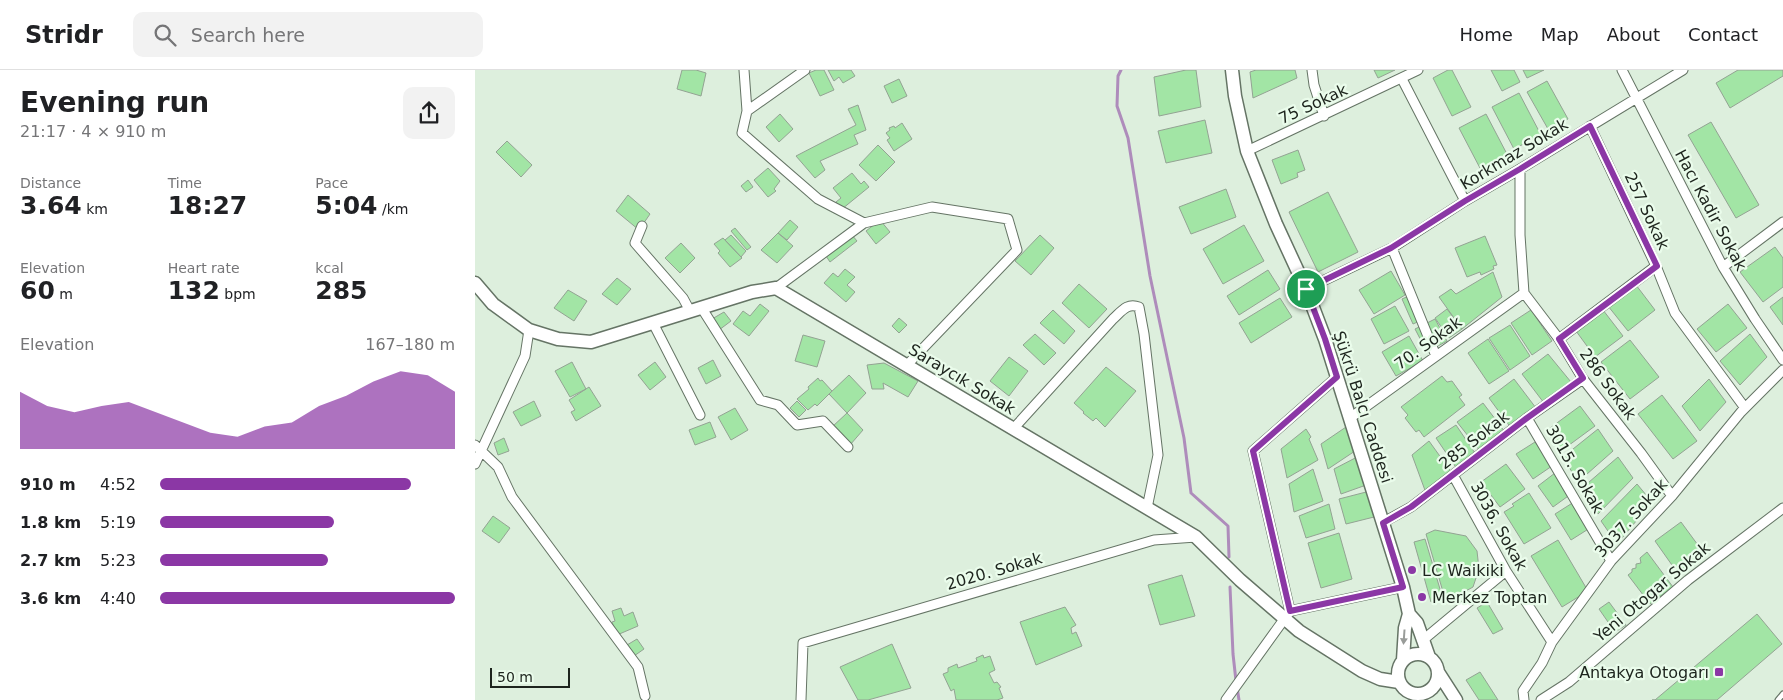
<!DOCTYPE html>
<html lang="en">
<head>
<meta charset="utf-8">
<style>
  :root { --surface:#fff; --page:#f2f2f2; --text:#202124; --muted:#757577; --line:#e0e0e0; --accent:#8b37a5 }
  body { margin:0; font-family:"DejaVu Sans",sans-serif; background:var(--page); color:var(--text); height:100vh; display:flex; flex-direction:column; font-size:19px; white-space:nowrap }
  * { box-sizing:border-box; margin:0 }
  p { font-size:16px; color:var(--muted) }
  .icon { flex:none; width:28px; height:28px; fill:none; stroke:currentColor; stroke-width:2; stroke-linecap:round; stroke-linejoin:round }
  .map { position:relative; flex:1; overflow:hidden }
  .details { display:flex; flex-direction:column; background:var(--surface); width:475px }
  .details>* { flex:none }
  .scale { position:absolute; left:15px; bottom:12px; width:80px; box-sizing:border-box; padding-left:5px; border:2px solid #1d241d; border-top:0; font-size:14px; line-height:18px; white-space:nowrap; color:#1d241d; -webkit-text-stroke:4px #eafceb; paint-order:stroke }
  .pin { position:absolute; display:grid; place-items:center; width:42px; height:42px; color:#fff; margin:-21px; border:2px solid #fff; border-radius:50%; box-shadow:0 1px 5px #0007 }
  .round { display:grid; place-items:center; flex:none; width:52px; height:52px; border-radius:10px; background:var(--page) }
  .overview { display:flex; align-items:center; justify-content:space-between; height:85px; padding:0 20px }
  h1 { font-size:28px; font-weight:700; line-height:38px }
  .metrics { display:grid; grid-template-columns:repeat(3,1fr); gap:8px; height:85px; padding:5px 20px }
  .metrics div { display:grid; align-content:center }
  .metrics b { font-size:25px; font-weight:700 }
  .metrics small { font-size:14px; font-weight:400 }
  .metrics p { font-size:14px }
  .chart { height:140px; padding:10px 20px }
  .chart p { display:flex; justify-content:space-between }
  .chart svg { width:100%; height:90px; margin-top:5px; fill:var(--accent); opacity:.7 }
  ul { padding:0 20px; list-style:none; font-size:16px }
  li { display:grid; grid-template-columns:80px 60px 1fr; align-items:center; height:38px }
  li i { height:12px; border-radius:6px; background:var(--accent) }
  header { display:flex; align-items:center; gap:30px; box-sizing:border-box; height:70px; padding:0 25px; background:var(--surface); border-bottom:1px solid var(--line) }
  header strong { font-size:24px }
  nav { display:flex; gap:28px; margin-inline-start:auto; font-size:18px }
  .search { width:350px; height:45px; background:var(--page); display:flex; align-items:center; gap:12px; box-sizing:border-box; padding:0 18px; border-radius:10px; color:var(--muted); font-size:19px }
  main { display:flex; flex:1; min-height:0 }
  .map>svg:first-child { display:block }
</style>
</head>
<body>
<header>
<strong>Stridr</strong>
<div class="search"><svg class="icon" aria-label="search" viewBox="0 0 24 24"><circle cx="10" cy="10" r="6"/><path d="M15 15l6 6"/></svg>Search here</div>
<nav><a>Home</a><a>Map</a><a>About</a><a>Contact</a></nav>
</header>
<main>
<section class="details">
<div class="overview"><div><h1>Evening run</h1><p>21:17 · 4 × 910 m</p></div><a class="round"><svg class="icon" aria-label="share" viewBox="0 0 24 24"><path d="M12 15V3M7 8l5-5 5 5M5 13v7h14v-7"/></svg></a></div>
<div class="metrics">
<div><p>Distance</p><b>3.64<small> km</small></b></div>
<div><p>Time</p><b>18:27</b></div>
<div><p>Pace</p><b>5:04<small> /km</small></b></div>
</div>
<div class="metrics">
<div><p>Elevation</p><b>60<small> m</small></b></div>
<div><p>Heart rate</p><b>132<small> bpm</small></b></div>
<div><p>kcal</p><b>285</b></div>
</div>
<div class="chart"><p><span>Elevation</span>167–180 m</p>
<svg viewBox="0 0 160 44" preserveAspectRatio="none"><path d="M0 44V16L10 23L20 26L30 23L40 21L50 26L60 31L70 36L80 38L90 33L100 31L110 23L120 18L130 11L140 6L150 8L160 16V44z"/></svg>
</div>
<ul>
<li><b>910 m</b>4:52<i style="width:85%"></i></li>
<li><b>1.8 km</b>5:19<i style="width:59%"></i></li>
<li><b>2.7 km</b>5:23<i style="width:57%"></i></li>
<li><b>3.6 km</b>4:40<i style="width:100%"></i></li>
</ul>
</section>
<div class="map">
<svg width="1308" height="630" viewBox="0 0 1308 630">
  <rect width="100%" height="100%" fill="#ddefdd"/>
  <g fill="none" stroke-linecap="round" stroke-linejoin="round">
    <path stroke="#ae8cbb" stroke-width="3" d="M646 0 643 6 642 36 653 68 675 206 709 368 716 423 753 456 754 487
      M755 517 758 584 761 611
      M762 617 764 630"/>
  </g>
  <path fill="#a2e5a5" stroke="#93a393" d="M207 0H221L231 3 226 26 202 19Z
    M341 0H349L359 20 345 26 334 3Z
    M353 0H376L380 6 368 13 364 7 359 11Z
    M711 0H721L726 37 684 46 679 7Z
    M781 0H820L822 8 778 28 775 2Z
    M899 0H920L903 8Z
    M973 0H977L996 37 977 46 958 8Z
    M1016 0H1039L1045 12 1027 21Z
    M1048 0H1069L1052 8Z
    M1263 0H1308V6L1255 38 1241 13Z
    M424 9 432 26 417 33 409 16Z
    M1072 11 1093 49 1073 59 1052 22Z
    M1044 23 1066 65 1039 79 1017 37Z
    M383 35 391 60 379 65 383 74 345 91 350 100 340 108 321 86 381 55 373 39Z
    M305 44 318 59 304 72 291 57Z
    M1011 44 1033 86 1006 100 984 58Z
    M730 50 737 83 691 93 683 61Z
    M1236 52 1284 135 1261 148 1213 65Z
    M427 53 437 69 419 81 412 70 415 68 411 63 415 60 414 58 419 56 420 58Z
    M32 71 57 95 46 107 21 82Z
    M403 75 420 92 401 111 384 95Z
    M823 80 830 100 822 103 823 107 806 114 797 90Z
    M293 98 305 111 299 119 301 121 293 127 279 110Z
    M377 103 386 114 389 111 394 117 367 139 361 132 366 128 358 118Z
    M273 110 278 117 271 122 266 116Z
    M751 119 761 147 716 164 704 137Z
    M853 122 883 182 843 202 814 142Z
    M153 125 175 144 164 160 141 141Z
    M315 150 323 157 312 170 303 163Z
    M405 150 415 162 401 174 391 161Z
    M769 155 789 191 748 214 728 179Z
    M260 158 276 177 272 180 256 161Z
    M303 163 318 176 302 193 286 180Z
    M256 165 271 181 266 187 250 170Z
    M377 165 382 171 355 192 351 186Z
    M565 165 579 178 556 205 540 191Z
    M1010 166 1022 195 1018 196 1019 199 1006 205 1005 202 992 207 980 178Z
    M248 168 267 188 255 197 243 183 245 181 239 174Z
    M206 173 220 188 205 203 190 188Z
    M1300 177 1308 188V217L1288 232 1265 202Z
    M370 199 380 207 372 215 380 222 371 232 349 213 358 203 363 207Z
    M793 200 805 219 764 245 752 226Z
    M916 201 930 225 899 244 884 220Z
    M1018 202 1027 227 987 259 964 227 976 219 981 224Z
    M142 208 156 219 142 235 127 224Z
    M604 214 632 239 614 258 587 233Z
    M1161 215 1180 240 1153 261 1133 236Z
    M93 220 112 231 99 251 79 238Z
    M936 225 947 250 938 254 927 229Z
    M1308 227V255L1295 237Z
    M805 228 817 247 776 273 764 253Z
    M285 234 294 241 274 266 258 254 268 241 275 246Z
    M1253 234 1272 258 1241 282 1222 259Z
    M920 236 934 261 909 274 896 249Z
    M972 239 987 259 974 268 960 248Z
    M578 240 600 261 589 274 565 253Z
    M1056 240 1077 271 1057 285 1036 253Z
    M1128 240 1148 266 1120 287 1101 261Z
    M249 242 256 251 244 260 237 249Z
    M424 248 432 255 424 263 417 256Z
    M960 249 972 271 952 282 940 259Z
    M1035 255 1055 286 1035 300 1014 268Z
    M560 264 581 283 569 295 548 275Z
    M1275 264 1292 287 1265 315 1245 291Z
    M328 265 350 271 342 297 320 291Z
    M934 266 948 291 921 306 907 282Z
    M1013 269 1034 301 1014 314 993 283Z
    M1155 270 1184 307 1155 329 1126 292Z
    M1073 284 1096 312 1069 333 1047 304Z
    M534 287 553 301 534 326 515 311Z
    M238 290 246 306 231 314 223 298Z
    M97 292 111 319 95 327 80 301Z
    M180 292 191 307 175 320 163 305Z
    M409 293 443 311 433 327 408 313 409 319H397L392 295Z
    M631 297 661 321 630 357 621 348 618 351 608 343 609 342 599 333Z
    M374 305 391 323 372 343 354 324Z
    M967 306 972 312 977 311 987 325 984 327 990 335 949 367 944 360 941 362 930 348 933 345 926 337Z
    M343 308 345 311 347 310 357 321 342 336 340 334 333 340 322 329 334 319 333 317Z
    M1039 309 1061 338 1036 358 1014 328Z
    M1234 309 1251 332 1225 361 1207 336Z
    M114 317 126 336 101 351 96 342 100 340 94 330Z
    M1187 325 1222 371 1198 389 1163 344Z
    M59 331 66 346 46 356 38 342Z
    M322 331 331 340 324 347 315 338Z
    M1008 333 1030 362 1005 381 982 352Z
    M1105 336 1120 356 1086 381 1071 361Z
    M260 338 273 360 256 370 243 347Z
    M372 343 388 360 375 375 357 357Z
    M235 352 241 367 220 375 214 360Z
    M981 355 1002 386 982 399 961 368Z
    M871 357 883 379 853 399 846 374Z
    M831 359 836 367 834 369 843 390 812 408 806 379Z
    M1123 359 1138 381 1103 412 1088 387Z
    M29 368 34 381 23 385 19 373Z
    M954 371 977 403 951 423 937 385Z
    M1060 372 1077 396 1058 409 1041 384Z
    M884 386 894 414 866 424 859 399Z
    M1143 387 1158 408 1123 444 1106 419Z
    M1031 394 1050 419 1025 437 1006 412Z
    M838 399 848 431 819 442 814 414Z
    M1080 403 1096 424 1078 437 1063 416Z
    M1162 414 1177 432 1142 474 1126 451Z
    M895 421 903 446 871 454 864 429Z
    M1054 423 1076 458 1049 474 1029 442 1039 436 1037 434Z
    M1099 432 1115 458 1096 470 1080 444Z
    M854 434 860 459 831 468 824 446Z
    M18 446 35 458 24 473 7 461Z
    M1206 452 1231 486 1204 505 1180 471Z
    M960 460 991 466 1002 481 1004 499 998 517 971 532 951 464Z
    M864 463 877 509 846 518 833 473Z
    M950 469 968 529 956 532 939 472Z
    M1083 470 1113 521 1087 537 1056 486Z
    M1172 482 1198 517 1175 534 1153 505 1157 502V499L1161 498V494L1166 493 1165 488Z
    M707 505 720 546 685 555 673 515Z
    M1012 532 1028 559 1018 564 1002 538Z
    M1134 532 1151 555 1140 562 1124 539Z
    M590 537 601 555 596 558 597 564 601 562 607 576 561 595 545 552Z
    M146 538 149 546 158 542 163 556 142 565 137 552 140 551 137 541Z
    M1282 544 1307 574 1242 630H1177H1180Z
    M162 569 169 579 159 586 152 575Z
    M417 574 436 618 393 630H383L365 597Z
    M508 585 509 588 515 586 520 600 514 603 519 613 522 612 526 617 524 618 528 628 522 630H481L479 619 476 621 468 604 473 602V598L482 594 483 598 502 591 501 588Z
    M1005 602 1023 630H1004L991 610Z"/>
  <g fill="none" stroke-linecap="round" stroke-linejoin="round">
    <defs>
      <path id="lane" d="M1303 630 1308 624"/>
      <path id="street" d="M269 0 272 41 267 63 343 129 389 153 301 218
        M837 0 839 15 849 46
        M1147 0 1248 197 1280 249 1308 290
        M927 9 990 131
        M272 41 330 0
        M1115 56 1181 196 1200 243 1270 338
        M772 81 943 0
        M1045 99V165L1049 223 1084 269 1108 309 1166 383 1197 426
        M389 153 457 137 533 149 542 180 432 295
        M167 156 160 173 208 228 215 241
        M917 178 961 286
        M1248 197 1308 152
        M831 219 917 178 990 131 1045 99 1208 0
        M226 237 285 330 303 335 322 355 348 351 373 377
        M178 253 225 345
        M1084 269 1181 196
        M875 348 1049 223
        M1052 348 1136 491
        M539 358 638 249C646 242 652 232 664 237L669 264 683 385 672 438
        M0 375 23 397 37 427 163 597 170 626
        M0 394 50 286 54 260
        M978 405 1031 501 1077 572
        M907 453 936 437 1052 348 1108 309
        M815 541 928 517
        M948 570 1031 501
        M326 630 328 573 679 470 721 467
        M751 630 815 541 778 381 862 307
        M1049 630 1048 621 1067 593 1077 572 1136 491 1197 426 1266 342 1308 300
        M1066 630 1094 612 1213 510 1308 438"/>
      <path id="secondary" d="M757 0 760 26 772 81 801 154 831 219 850 269 928 517 934 544 930 558 928 590
        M0 213 18 234 54 260 83 269 116 272 277 222 301 218 721 467 765 510 824 561 887 601 905 609 924 612
        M934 544 942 553 954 587
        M923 604a20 20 0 1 1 40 0a20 20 0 1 1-40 0Z
        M963 602 981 630"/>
    </defs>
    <use href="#lane" stroke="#657465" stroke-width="7"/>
    <use href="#street" stroke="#657465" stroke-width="11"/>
    <use href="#secondary" stroke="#657465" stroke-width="15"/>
    <use href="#lane" stroke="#fff" stroke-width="4.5"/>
    <use href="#street" stroke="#fff" stroke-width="9"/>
    <use href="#secondary" stroke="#fff" stroke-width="12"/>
  </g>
  <defs><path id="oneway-solid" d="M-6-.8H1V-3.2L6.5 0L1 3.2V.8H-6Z" transform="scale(1.25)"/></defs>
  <use fill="#999c99" href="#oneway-solid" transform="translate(929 567) rotate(94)"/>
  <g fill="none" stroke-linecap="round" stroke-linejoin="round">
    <defs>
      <path id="route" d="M1115 56 1182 196 1084 269 1108 308 1052 348 936 437 908 453 928 517 815 541 778 381 862 307 850 269 831 219 916 178 990 131 1045 99Z"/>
    </defs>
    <use href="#route" stroke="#fff" stroke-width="10"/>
    <use href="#route" stroke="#8b37a5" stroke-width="6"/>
  </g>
  <g fill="#8b37a5" stroke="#eafceb" stroke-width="2">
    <circle cx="937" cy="500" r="5"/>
    <circle cx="947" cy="527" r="5"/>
    <rect x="1239" y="597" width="10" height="10" rx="2.5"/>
  </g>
  <g text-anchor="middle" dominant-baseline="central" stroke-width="4.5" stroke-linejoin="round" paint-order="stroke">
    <g font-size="16" fill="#1d241d" stroke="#eafceb">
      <text transform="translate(838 34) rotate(-25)">75 Sokak</text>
      <text transform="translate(1039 84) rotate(-31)">Korkmaz Sokak</text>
      <text transform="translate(1236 140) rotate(62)">Hacı Kadir Sokak</text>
      <text transform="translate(1172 141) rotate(65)">257 Sokak</text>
      <text transform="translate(953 273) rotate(-36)">70. Sokak</text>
      <text transform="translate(487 309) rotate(31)">Saraycık Sokak</text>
      <text transform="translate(1133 314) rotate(54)">286 Sokak</text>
      <text transform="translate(888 337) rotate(72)">Şükrü Balcı Caddesi</text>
      <text transform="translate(999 370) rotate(-38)">285 Sokak</text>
      <text transform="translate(1100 399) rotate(60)">3015. Sokak</text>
      <text transform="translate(1156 448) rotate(-48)">3037. Sokak</text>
      <text transform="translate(1024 456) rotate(61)">3036. Sokak</text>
      <text transform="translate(519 501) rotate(-16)">2020. Sokak</text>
      <text transform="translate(1177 522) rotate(-40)">Yeni Otogar Sokak</text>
    </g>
    <g font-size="16" fill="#1d241d" stroke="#eafceb" text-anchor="start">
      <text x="947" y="500">LC Waikiki</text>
      <text x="957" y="527">Merkez Toptan</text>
      <text x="1234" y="602" text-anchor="end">Antakya Otogarı</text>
    </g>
  </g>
</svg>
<div class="scale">50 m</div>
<div class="pin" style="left:831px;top:219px;background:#1e9e55"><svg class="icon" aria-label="arrive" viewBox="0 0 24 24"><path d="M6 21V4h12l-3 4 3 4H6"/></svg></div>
</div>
</main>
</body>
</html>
